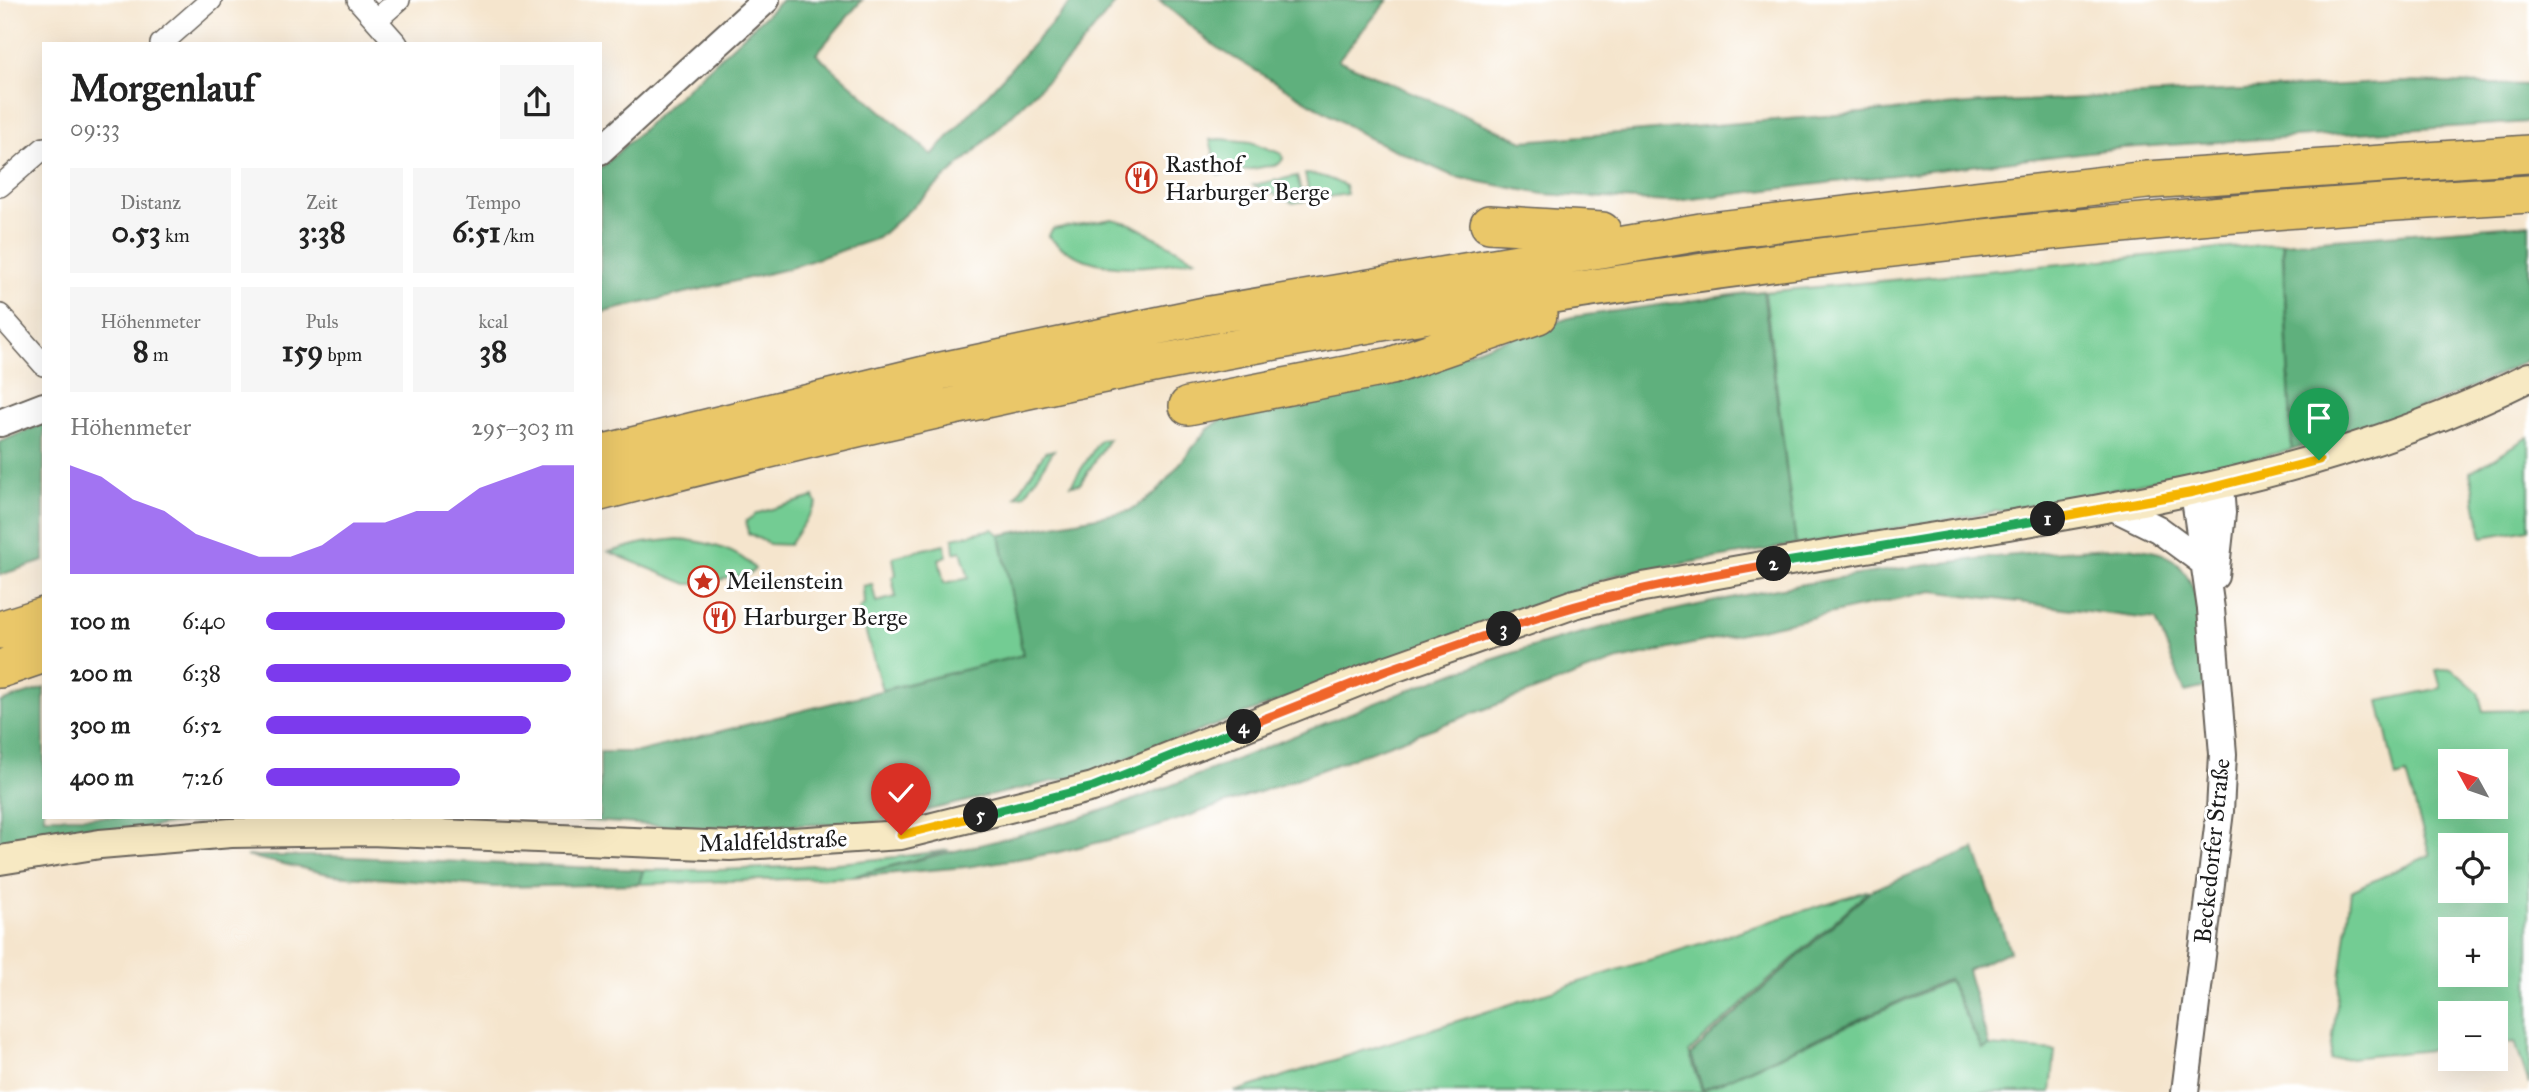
<!DOCTYPE html>
<html lang="de">
<head>
<meta charset="utf-8">
<style>
  :root { --surface:#fff; --page:#f6f6f6; --text:#222; --muted:#767676; --accent:#7c3aed }
  body { margin:0; font-family:"IM FELL Great Primer",serif; background:var(--page); color:var(--text); height:100vh; display:flex; flex-direction:column; font-size:26px; white-space:nowrap }
  * { box-sizing:border-box; margin:0 }
  p { font-size:23px; color:var(--muted) }
  .icon { flex:none; width:38px; height:38px; fill:none; stroke:currentColor; stroke-width:2; stroke-linecap:round; stroke-linejoin:round }
  .map { position:relative; flex:1; overflow:hidden }
  .side { position:absolute; left:42px; top:42px; width:560px; height:777px; display:flex; flex-direction:column; background:var(--surface); border-radius:0px; box-shadow:0 7px 28px #0002 }
  .side>* { flex:none }
  .needle { width:46px; rotate:310deg }
  .fabs { position:absolute; left:2438px; top:749px; display:grid; gap:14px }
  .fabs a { display:grid; place-items:center; width:70px; height:70px; border-radius:0px; background:var(--surface); box-shadow:0 7px 28px #0002; font-size:35px }
  .pin { position:absolute; display:grid; place-items:center; width:60px; height:60px; color:#fff; margin:-72px -30px; border-radius:50% 50% 50% 0; rotate:-45deg; box-shadow:0 0 7px #0007 }
  .pin .icon { rotate:45deg }
  .km { position:absolute; width:35px; height:35px; margin:-18px; border-radius:50%; background:#222; color:#fff; font-size:19px; line-height:35px; text-align:center }
  .round { display:grid; place-items:center; flex:none; width:74px; height:74px; border-radius:0px; background:var(--page) }
  .summary { display:flex; align-items:center; justify-content:space-between; height:119px; padding:0 28px }
  h1 { font-size:38px; font-weight:800; line-height:52px }
  .metrics { display:grid; grid-template-columns:repeat(3,1fr); gap:10px; height:119px; padding:7px 28px }
  .metrics div { display:grid; align-content:center; border-radius:0px; background:var(--page); text-align:center }
  .metrics b { font-size:30px; font-weight:800 }
  .metrics small { font-size:19px; font-weight:400 }
  .metrics p { font-size:19px }
  .chart { height:196px; padding:14px 28px }
  .chart p { display:flex; justify-content:space-between }
  .chart svg { width:100%; height:126px; margin-top:7px; fill:var(--accent); opacity:.7 }
  ul { padding:0 28px; list-style:none; font-size:23px }
  li { display:grid; grid-template-columns:112px 84px 1fr; align-items:center; height:52px }
  li i { height:18px; border-radius:9px; background:var(--accent) }
  .map>svg:first-child { display:block }
</style>
</head>
<body>
<div class="map">
<svg width="2529" height="1092" viewBox="0 0 2529 1092">
  <rect width="100%" height="100%" fill="#fff"/>
  <filter id="ink" filterUnits="userSpaceOnUse"><feTurbulence type="fractalNoise" baseFrequency=".0143" numOctaves="2"/><feDisplacementMap in="SourceGraphic" scale="14" xChannelSelector="R" yChannelSelector="G"/><feConvolveMatrix kernelMatrix="1 2 1 2 8 2 1 2 1" color-interpolation-filters="sRGB"/></filter>
  <filter id="wash" filterUnits="userSpaceOnUse"><feTurbulence type="fractalNoise" baseFrequency=".00686" numOctaves="4" result="noise"/><feDisplacementMap in="SourceGraphic" scale="28" xChannelSelector="R" yChannelSelector="G"/><feGaussianBlur stdDeviation="1.57" result="paint"/><feColorMatrix in="noise" values="0 0 0 0 0 0 0 0 0 0 0 0 0 0 0 0 0 1.4 0 .05"/><feComposite in="paint" operator="in"/></filter>
  <g filter="url(#wash)">
    <rect width="100%" height="100%" fill="#f5e5cd"/>
    <path fill="#73cc93" stroke="#487458" stroke-width="2" fill-rule="evenodd" d="M1221 139 1251 142 1282 154 1283 159 1279 164 1219 175 1210 140Z
      M1305 174C1320 174 1331 179 1345 186L1347 194 1293 203 1253 185 1297 176 1301 191 1308 189Z
      M1112 219 1131 224 1195 259C1145 269 1087 276 1048 236L1053 229Z
      M2282 243 2292 450 2070 499 1796 545 1765 292Z
      M2529 437V529L2482 537 2470 472Z
      M1109 439 1080 484 1071 485 1100 440Z
      M1054 450 1025 495 1016 497 1045 452Z
      M814 497 817 504 789 545 769 544 748 533 746 521 758 513Z
      M993 529 1000 535 1023 655 882 690 859 608 864 605 863 586 872 584 876 602 896 597 892 577 896 575 893 557 944 544 947 556 939 559 944 583 969 578 961 551 954 553 953 538Z
      M678 539C703 541 738 549 755 569L751 573 702 584H687L609 552 643 543Z
      M2451 668 2478 692 2483 711 2529 710V1085L2515 1042 2496 1044V1013H2450V1048L2330 1060 2351 891 2430 855 2406 775 2396 778 2379 701 2441 688 2436 670ZM2450 761H2496V807H2450ZM2450 845H2496V891H2450ZM2450 929H2496V975H2450Z
      M949 850 850 877 639 884 643 870C746 872 847 865 949 850Z
      M1869 890 1689 1052 1702 1091 1948 981 1982 1049 1989 1046 2055 1051 2051 1092H1234Z"/>
    <path fill="#5eb07d" stroke="#3d664c" stroke-width="2" d="M782 0H862L816 54 932 155 1073 0H1118L1072 56 976 150 878 238 787 269 600 313V169Z
      M1159 0H1388L1338 60 1523 141 1981 103 2402 82 2529 85V122L2122 148 1667 202 1543 194 1455 177 1369 138 1216 47Z
      M2529 224V359C2454 400 2374 425 2292 450L2283 243Z
      M1763 291 1796 545 1619 574 1085 774 872 823 696 828 531 817H600V752H638L1023 655 1000 535 1129 511 1156 493 1207 430 1234 410 1389 379 1572 317Z
      M44 423V561L0 575V442Z
      M2130 547C2141 550 2157 550 2167 556 2206 577 2203 649 2206 687L2185 692 2156 620 1933 591 1615 661 1280 785 1141 832 1055 853 966 867 850 877C944 852 1041 834 1133 800 1279 746 1420 677 1570 636 1750 588 1944 555 2130 547Z
      M44 688V817H274L170 824 0 849V702Z
      M1975 849 2010 951 1967 970 1989 1046 1982 1049 1948 979 1703 1090 1691 1054 1871 890Z
      M246 856H328L643 870 639 884 496 887 333 875Z"/>
  </g>
  <g filter="url(#ink)">
    <g fill="none" stroke-linecap="round" stroke-linejoin="round">
      <defs>
        <path id="minor" d="M358 0 397 44
          M376 20 399 0
          M161 44 211 0
          M0 186 44 148
          M0 315 44 365"/>
        <path id="tertiary" d="M600 151 766 0
          M0 423 44 406
          M2115 508 2158 529 2203 562
          M2215 576 2222 513 2220 486
          M2185 1092 2220 811 2223 754 2211 609 2194 492"/>
        <path id="secondary" d="M0 860 100 844 231 833 370 831 730 846 901 835 1093 787 1385 671 1574 604 1643 587C1740 570 1837 552 1935 537 2139 504 2342 471 2529 377"/>
        <path id="motorway" d="M1489 224 1602 231
          M1188 406 1391 366 1538 315
          M600 454 941 371 1204 316 1701 232 2147 180 2529 154
          M600 492C1231 325 1878 229 2529 194
          M0 630 44 616
          M0 669 44 654"/>
      </defs>
      <use href="#minor" stroke="#68625a" stroke-width="24"/>
      <use href="#tertiary" stroke="#68625a" stroke-width="30"/>
      <use href="#secondary" stroke="#68625a" stroke-width="32"/>
      <use href="#motorway" stroke="#68625a" stroke-width="40"/>
      <use href="#minor" stroke="#fff" stroke-width="21"/>
      <use href="#tertiary" stroke="#fff" stroke-width="26"/>
      <use href="#secondary" stroke="#f7e9c3" stroke-width="28"/>
      <use href="#motorway" stroke="#eac769" stroke-width="37"/>
    </g>
  </g>
  <g fill="none" stroke-linecap="round" stroke-linejoin="round" filter="url(#ink)">
    <defs>
      <path id="split-1" d="M2048 519 2194 492 2319 460"/>
      <path id="split-2" d="M1774 564 2048 519"/>
      <path id="split-3" d="M1504 629C1596 596 1678 581 1774 564"/>
      <path id="split-4" d="M1244 727 1385 671 1504 629"/>
      <path id="split-5" d="M981 815 1093 787 1244 727"/>
      <path id="split-6" d="M901 835 981 815"/>
    </defs>
    <use href="#split-1" stroke="#fff" stroke-width="14"/>
    <use href="#split-2" stroke="#fff" stroke-width="14"/>
    <use href="#split-3" stroke="#fff" stroke-width="14"/>
    <use href="#split-4" stroke="#fff" stroke-width="14"/>
    <use href="#split-5" stroke="#fff" stroke-width="14"/>
    <use href="#split-6" stroke="#fff" stroke-width="14"/>
    <use href="#split-1" stroke="#f5b400" stroke-width="9"/>
    <use href="#split-2" stroke="#22a559" stroke-width="9"/>
    <use href="#split-3" stroke="#f0652b" stroke-width="9"/>
    <use href="#split-4" stroke="#f0652b" stroke-width="9"/>
    <use href="#split-5" stroke="#22a559" stroke-width="9"/>
    <use href="#split-6" stroke="#f5b400" stroke-width="9"/>
  </g>
  <defs>
    <symbol id="restaurant-ring" viewBox="-11 -11 22 22"><circle r="9.5" fill="#fff" stroke="#c8321e" stroke-width="1.5"/><path d="M-5-6h1v4h1v-4h1v4h1v-4h1v5L-1.5 .5V6h-2V.5L-5-1ZM5-6V6H3V1.5H1.5Q1.5-4 5-6Z" fill="#c8321e"/></symbol>
    <symbol id="sight-ring" viewBox="-11 -11 22 22"><circle r="9.5" fill="#fff" stroke="#c8321e" stroke-width="1.5"/><path d="M0-6L1.8-2.2L6-1.7L2.9 1.2L3.7 5.4L0 3.3L-3.7 5.4L-2.9 1.2L-6-1.7L-1.8-2.2Z" fill="#c8321e"/></symbol>
  </defs>
  <g fill-rule="evenodd">
    <use href="#restaurant-ring" x="1124" y="160" width="35" height="35"/>
    <use href="#sight-ring" x="686" y="564" width="35" height="35"/>
    <use href="#restaurant-ring" x="702" y="600" width="35" height="35"/>
  </g>
  <g text-anchor="middle" dominant-baseline="central" stroke-width="6" stroke-linejoin="round" paint-order="stroke">
    <g font-size="24" fill="#1c1c1c" stroke="#fff" text-anchor="start">
      <text x="1165" y="164">Rasthof<tspan x="1165" dy="28">Harburger Berge</tspan></text>
      <text x="726" y="581">Meilenstein</text>
      <text x="743" y="617">Harburger Berge</text>
    </g>
    <g font-size="24" fill="#1c1c1c" stroke="#fff">
      <text transform="translate(773 841) rotate(-2)">Maldfeldstraße</text>
      <text transform="translate(2212 851) rotate(-84)">Beckedorfer Straße</text>
    </g>
  </g>
</svg>
<div class="fabs">
<a><svg class="needle" viewBox="-14 -14 28 28"><path d="M0-13l5 13h-10z" fill="#e53935"/><path d="M0 13l5-13h-10z" fill="#767676"/></svg></a>
<a><svg class="icon" aria-label="locate" viewBox="0 0 24 24"><circle cx="12" cy="12" r="6"/><path d="M12 2v4M12 18v4M2 12h4M18 12h4"/></svg></a>
<a>+</a>
<a>−</a>
</div>
<div class="pin" style="left:2319px;top:460px;background:#1e9e55"><svg class="icon" aria-label="arrive" viewBox="0 0 24 24"><path d="M6 21V4h12l-3 4 3 4H6"/></svg></div>
<div class="pin" style="left:901px;top:835px;background:#d93025"><svg class="icon" aria-label="check" viewBox="0 0 24 24"><path d="M5 12l5 5 9-10"/></svg></div>
<b class="km" style="left:2048px;top:519px">1</b>
<b class="km" style="left:1774px;top:564px">2</b>
<b class="km" style="left:1504px;top:629px">3</b>
<b class="km" style="left:1244px;top:727px">4</b>
<b class="km" style="left:981px;top:815px">5</b>
<section class="side">
<div class="summary"><div><h1>Morgenlauf</h1><p>09:33</p></div><a class="round"><svg class="icon" aria-label="share" viewBox="0 0 24 24"><path d="M12 15V3M7 8l5-5 5 5M5 13v7h14v-7"/></svg></a></div>
<div class="metrics">
<div><p>Distanz</p><b>0.53<small> km</small></b></div>
<div><p>Zeit</p><b>3:38</b></div>
<div><p>Tempo</p><b>6:51<small> /km</small></b></div>
</div>
<div class="metrics">
<div><p>Höhenmeter</p><b>8<small> m</small></b></div>
<div><p>Puls</p><b>159<small> bpm</small></b></div>
<div><p>kcal</p><b>38</b></div>
</div>
<div class="chart"><p><span>Höhenmeter</span>295–303 m</p>
<svg viewBox="0 0 160 44" preserveAspectRatio="none"><path d="M0 44V6L10 10L20 18L30 22L40 30L50 34L60 38L70 38L80 34L90 26L100 26L110 22L120 22L130 14L140 10L150 6L160 6V44z"/></svg>
</div>
<ul>
<li><b>100 m</b>6:40<i style="width:97%"></i></li>
<li><b>200 m</b>6:38<i style="width:99%"></i></li>
<li><b>300 m</b>6:52<i style="width:86%"></i></li>
<li><b>400 m</b>7:26<i style="width:63%"></i></li>
</ul>
</section>
</div>
</body>
</html>
